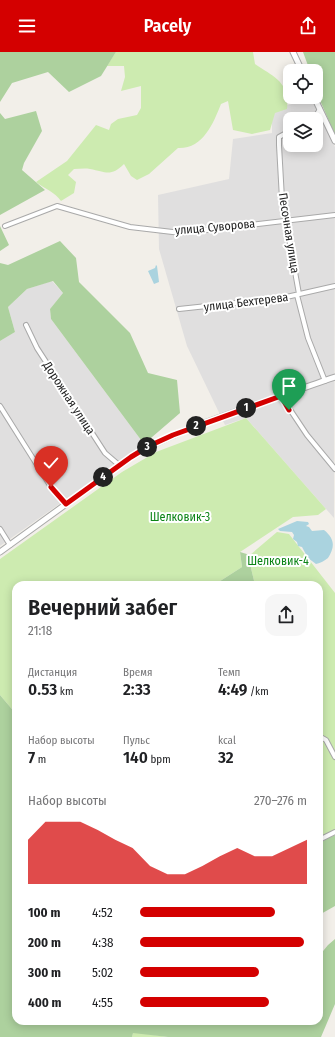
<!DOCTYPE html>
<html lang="ru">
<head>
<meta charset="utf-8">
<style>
  :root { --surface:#fff; --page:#f6f6f6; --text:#202124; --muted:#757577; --accent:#d40000 }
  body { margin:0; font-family:"Fira Sans Condensed",sans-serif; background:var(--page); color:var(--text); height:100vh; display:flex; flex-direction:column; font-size:15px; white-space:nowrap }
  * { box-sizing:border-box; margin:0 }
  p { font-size:13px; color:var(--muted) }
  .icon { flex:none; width:22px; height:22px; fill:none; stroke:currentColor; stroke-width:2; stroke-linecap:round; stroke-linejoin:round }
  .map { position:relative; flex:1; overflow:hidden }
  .drawer { position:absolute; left:12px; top:529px; width:311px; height:444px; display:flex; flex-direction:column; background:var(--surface); border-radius:12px; box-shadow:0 2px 10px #0003 }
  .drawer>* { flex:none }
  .fabs { position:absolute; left:283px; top:12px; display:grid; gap:8px }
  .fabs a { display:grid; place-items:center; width:40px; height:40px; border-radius:8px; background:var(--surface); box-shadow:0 2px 10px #0003; font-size:20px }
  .pin { position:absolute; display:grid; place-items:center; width:34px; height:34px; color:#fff; margin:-41px -17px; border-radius:50% 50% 50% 0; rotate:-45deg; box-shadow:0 0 4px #0007 }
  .pin .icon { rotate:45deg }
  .km { position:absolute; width:20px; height:20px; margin:-10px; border-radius:50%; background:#222; color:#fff; font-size:11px; line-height:20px; text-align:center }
  .round { display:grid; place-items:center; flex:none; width:42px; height:42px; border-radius:12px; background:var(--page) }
  .headline { display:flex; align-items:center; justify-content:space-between; height:68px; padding:0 16px }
  h1 { font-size:22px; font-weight:600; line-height:30px }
  .metrics { display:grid; grid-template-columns:repeat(3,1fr); gap:6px; height:68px; padding:4px 16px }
  .metrics div { display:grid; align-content:center }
  .metrics b { font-size:17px; font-weight:600 }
  .metrics small { font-size:11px; font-weight:400 }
  .metrics p { font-size:11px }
  .chart { height:112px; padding:8px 16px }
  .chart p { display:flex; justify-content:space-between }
  .chart svg { width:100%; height:72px; margin-top:4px; fill:var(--accent); opacity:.7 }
  ul { padding:0 16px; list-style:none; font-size:13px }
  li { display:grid; grid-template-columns:64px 48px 1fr; align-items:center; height:30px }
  li i { height:10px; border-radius:5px; background:var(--accent) }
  header { display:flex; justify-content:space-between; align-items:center; height:52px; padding:0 16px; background:var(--accent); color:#fff; font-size:18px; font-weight:600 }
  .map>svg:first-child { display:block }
</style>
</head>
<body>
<header><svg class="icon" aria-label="menu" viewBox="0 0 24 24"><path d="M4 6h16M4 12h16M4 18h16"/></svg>Pacely<svg class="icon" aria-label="share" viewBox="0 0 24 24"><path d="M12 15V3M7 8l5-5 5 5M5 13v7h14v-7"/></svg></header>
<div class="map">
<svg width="335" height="985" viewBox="0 0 335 985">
  <rect width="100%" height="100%" fill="#f2efe9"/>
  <path fill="#e0dfdf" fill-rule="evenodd" d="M311 47 335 95 334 466 246 366 225 373 187 294 159 197 158 143 229 127 233 87 272 81V57ZM290 67H316V93H290Z
    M52 229 63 241 50 257 51 267 144 392 0 494V289L15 280 8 255 27 237Z"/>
  <path fill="#cdebb0" d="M116 0H253L255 12C274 25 290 30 287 57L275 61 270 78 252 82 233 78 228 49 221 52C213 72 203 97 178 96L149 122 137 128 131 124 124 112C111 125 106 120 90 117 85 116 79 117 74 117L68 123 76 130 74 141 61 149C55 140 45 137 36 130L67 109 96 73 109 78 111 72 118 67 137 63 141 56V34L121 39 125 25 124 14H107Z
    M246 366 326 457 318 463 293 465 240 500 242 515 214 533H16V662L0 643V507L122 420 156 400Z
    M277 480 289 482 335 541V783L319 790V533H255L251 516 250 503Z
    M133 980 168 985H132Z"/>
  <path fill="#add19e" d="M0 0H116L101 24 69 40 48 20 12 31 0 50Z
    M303 0H335V83L316 39V19H310Z
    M36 59 42 79 24 111 22 118 45 138 0 163V61L5 67Z
    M0 174 9 193 0 199Z
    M60 189 76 206 79 230 130 281 148 321 177 328 180 361 144 392 51 267 50 257 63 241 53 229 27 237 8 255 15 280 0 289V211L8 213Z
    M240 500 250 503 251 516 255 533H214L242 515Z
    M0 643 16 662V969H216L219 971 221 969H319V904L328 893 335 887V952L321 985H168L133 981 132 985H0Z
    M335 783V854L319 863V790Z"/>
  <path fill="#aad3df" d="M156 213 157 214 159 230 154 232 148 219 155 216Z
    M297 469 308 470 309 472 306 474 309 475 312 479 324 478C335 487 335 495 328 506 324 509 321 511 316 512L308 506 302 495 298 494 297 490 293 487 294 483 292 480 280 479 278 477Z"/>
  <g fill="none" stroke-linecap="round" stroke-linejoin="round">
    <defs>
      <path id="minor" d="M314 67 320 57
        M290 79 279 85V93L282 147 299 242
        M5 174 57 154 130 175 181 181 335 163
        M297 243 308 286 325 329
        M179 257 282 246 335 234
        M26 273 37 296 105 401 119 413
        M281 344 307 383 335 417
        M0 354 51 435 67 452
        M0 477 10 493
        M319 684 326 688 335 705
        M319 788 335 780"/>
      <path id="tertiary" d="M293 0 302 19
        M314 45 335 89
        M0 500 131 405C167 383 207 370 246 356 276 346 305 335 335 325"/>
    </defs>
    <use href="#minor" stroke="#a9a9a9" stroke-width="6"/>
    <use href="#tertiary" stroke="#a9a9a9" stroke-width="7"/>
    <use href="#minor" stroke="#fff" stroke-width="4"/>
    <use href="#tertiary" stroke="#fff" stroke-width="5"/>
  </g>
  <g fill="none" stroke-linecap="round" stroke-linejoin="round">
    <defs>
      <path id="route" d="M51 435 66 452 131 405 149 394 173 383 281 344 289 358"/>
    </defs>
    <use href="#route" stroke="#fff" stroke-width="8"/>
    <use href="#route" stroke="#d40000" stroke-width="5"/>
  </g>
  <g text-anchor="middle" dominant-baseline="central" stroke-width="4" stroke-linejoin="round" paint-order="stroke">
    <g font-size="12" fill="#222" stroke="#fff">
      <text transform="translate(215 175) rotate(-5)">улица Суворова</text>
      <text transform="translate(289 181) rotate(81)">Песочная улица</text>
      <text transform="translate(246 250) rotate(-7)">улица Бехтерева</text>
      <text transform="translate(69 346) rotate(57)">Дорожная улица</text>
    </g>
    <g font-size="12" fill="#0c8416" stroke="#fff">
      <text x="180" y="465">Шелковик-3</text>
      <text x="278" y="509">Шелковик-4</text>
    </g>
  </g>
</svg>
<div class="fabs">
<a><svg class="icon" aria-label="locate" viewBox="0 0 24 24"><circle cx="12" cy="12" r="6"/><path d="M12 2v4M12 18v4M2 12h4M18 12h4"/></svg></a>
<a><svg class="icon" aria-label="layers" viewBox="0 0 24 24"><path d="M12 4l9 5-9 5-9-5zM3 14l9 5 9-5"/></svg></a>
</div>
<div class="pin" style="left:289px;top:358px;background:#1e9e55"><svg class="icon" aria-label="arrive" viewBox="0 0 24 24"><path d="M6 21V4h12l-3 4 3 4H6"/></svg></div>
<div class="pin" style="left:51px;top:435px;background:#d93025"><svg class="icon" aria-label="check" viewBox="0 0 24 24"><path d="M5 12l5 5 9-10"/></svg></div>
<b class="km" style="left:246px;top:356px">1</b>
<b class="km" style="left:196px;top:374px">2</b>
<b class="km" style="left:147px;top:395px">3</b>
<b class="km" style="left:103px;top:425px">4</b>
<section class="drawer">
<div class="headline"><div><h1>Вечерний забег</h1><p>21:18</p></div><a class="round"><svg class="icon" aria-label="share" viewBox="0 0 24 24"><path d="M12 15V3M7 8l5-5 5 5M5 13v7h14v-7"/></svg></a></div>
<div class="metrics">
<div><p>Дистанция</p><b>0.53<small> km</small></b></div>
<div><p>Время</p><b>2:33</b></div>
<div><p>Темп</p><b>4:49<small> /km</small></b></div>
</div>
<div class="metrics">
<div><p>Набор высоты</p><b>7<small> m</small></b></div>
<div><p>Пульс</p><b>140<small> bpm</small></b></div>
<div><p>kcal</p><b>32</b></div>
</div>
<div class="chart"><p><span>Набор высоты</span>270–276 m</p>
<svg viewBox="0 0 160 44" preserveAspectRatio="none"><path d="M0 44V17L10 6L20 6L30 6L40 11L50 17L60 22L70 33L80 38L90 38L100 33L110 27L120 22L130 27L140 27L150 22L160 17V44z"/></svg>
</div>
<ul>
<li><b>100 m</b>4:52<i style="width:81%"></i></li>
<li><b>200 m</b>4:38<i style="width:98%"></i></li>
<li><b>300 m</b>5:02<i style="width:71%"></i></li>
<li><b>400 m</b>4:55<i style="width:77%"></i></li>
</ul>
</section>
</div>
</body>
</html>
